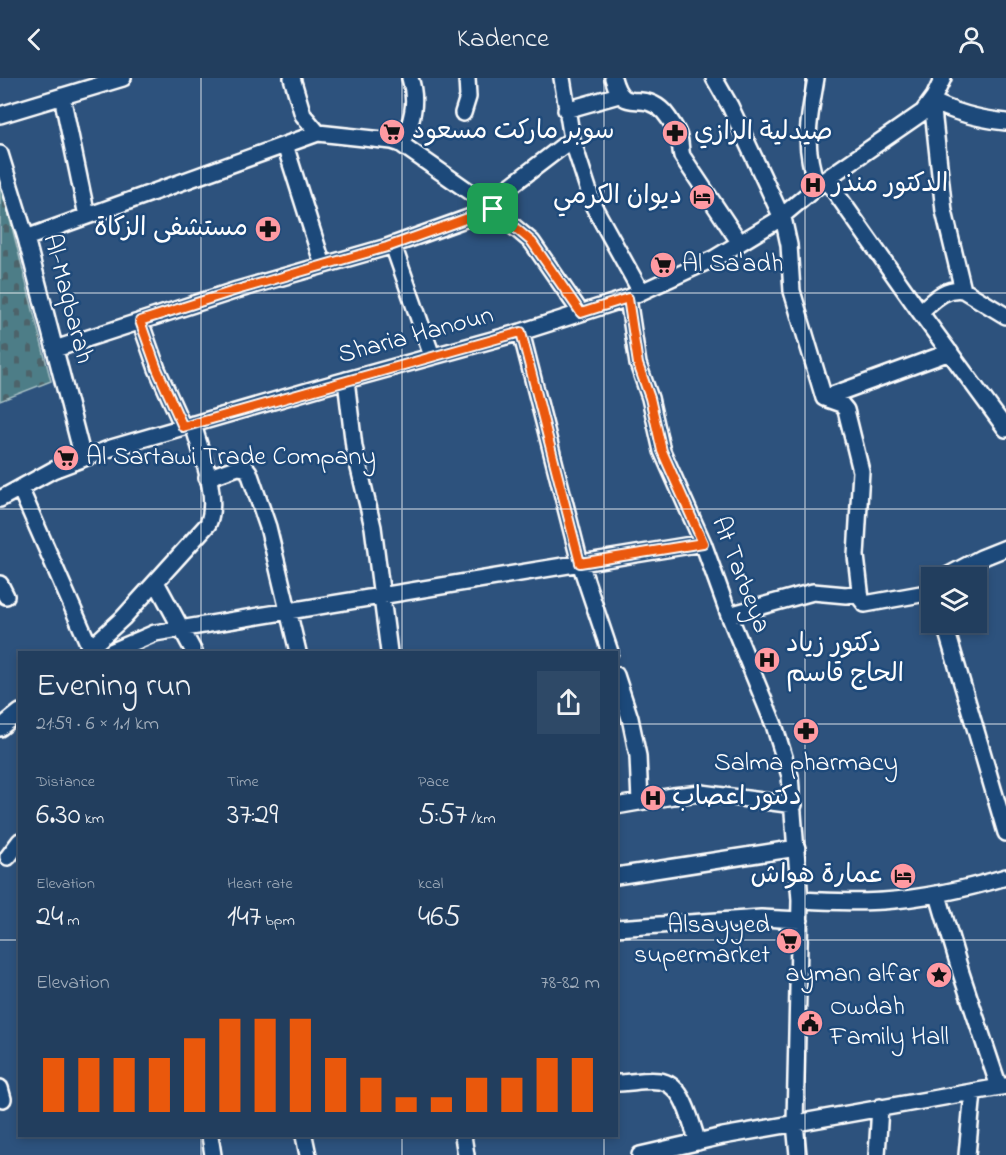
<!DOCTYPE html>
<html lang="en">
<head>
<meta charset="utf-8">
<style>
  :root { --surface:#223e5e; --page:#2e4967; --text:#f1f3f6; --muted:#a2aebc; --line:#3f5773; --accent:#ea580c }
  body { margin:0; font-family:"Indie Flower","Playpen Sans Arabic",sans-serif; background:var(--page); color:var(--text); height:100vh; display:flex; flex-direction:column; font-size:22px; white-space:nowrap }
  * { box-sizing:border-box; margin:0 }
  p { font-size:20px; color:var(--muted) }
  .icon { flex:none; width:33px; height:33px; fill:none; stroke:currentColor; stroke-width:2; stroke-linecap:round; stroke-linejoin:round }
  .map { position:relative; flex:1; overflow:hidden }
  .panel { position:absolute; left:18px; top:573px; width:600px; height:486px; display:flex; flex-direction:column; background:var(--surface); border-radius:0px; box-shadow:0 3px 9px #0003,0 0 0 2px var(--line) }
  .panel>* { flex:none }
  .fabs { position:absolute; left:921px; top:489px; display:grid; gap:12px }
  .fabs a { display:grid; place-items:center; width:66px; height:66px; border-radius:0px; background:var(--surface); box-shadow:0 3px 9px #0003,0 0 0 2px var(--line); font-size:30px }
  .pin { position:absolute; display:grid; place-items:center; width:51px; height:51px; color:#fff; margin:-26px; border-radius:12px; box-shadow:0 3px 9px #0006 }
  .round { display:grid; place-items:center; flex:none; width:63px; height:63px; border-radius:0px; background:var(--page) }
  .summary { display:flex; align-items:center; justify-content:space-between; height:102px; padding:0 18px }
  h1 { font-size:33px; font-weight:600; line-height:45px }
  .figures { display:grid; grid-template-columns:repeat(3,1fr); gap:9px; height:102px; padding:6px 18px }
  .figures div { display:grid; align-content:center }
  .figures b { font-size:30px; font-weight:600 }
  .figures small { font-size:16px; font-weight:400 }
  .figures p { font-size:16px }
  .chart { height:168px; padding:12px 18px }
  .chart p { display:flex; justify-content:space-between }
  .chart svg { width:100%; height:108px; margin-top:6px; stroke:var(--accent); stroke-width:6 }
  header { display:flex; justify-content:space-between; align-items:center; height:78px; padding:0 18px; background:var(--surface); font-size:27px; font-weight:600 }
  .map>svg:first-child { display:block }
</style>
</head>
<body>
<header><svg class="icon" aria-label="back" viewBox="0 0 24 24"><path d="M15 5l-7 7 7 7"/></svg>Kadence<svg class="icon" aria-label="person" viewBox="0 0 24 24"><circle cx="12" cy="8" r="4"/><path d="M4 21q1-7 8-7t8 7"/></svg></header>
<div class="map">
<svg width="1006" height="1077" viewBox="0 0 1006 1077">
  <defs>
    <pattern id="cemetery-stones" width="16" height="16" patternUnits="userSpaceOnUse" patternTransform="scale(1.5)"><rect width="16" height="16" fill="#4e7d87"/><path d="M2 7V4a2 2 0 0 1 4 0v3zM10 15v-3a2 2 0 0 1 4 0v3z" fill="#4d646a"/></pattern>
  </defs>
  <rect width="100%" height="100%" fill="#2d527d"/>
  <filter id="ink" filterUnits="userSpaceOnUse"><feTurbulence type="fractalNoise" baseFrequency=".0167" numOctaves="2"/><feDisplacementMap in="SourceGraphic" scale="12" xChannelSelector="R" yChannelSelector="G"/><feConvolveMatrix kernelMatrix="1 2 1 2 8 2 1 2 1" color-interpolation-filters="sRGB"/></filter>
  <g filter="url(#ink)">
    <path fill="url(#cemetery-stones)" stroke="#a6bec3" stroke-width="1.5" d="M0 102 51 303 0 323Z"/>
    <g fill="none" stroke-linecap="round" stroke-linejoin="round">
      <defs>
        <path id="minor" d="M292 0 303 37 318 55 392 63 401 66 487 126 532 164 581 235
          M562 0 572 61 594 129 641 214
          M613 0C624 39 640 10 664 34 669 40 677 52 679 59 681 65 680 71 682 78L740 165
          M714 0 730 28 784 144 789 167 792 213 824 320 841 326 846 332 861 393 856 478 861 521 865 526 932 514
          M816 0C809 44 802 64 817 108
          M62 18 87 138
          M932 23 944 133 963 212
          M932 23C955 35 979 41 1006 44
          M566 32 619 17
          M463 35 468 19 467 0
          M0 37 123 0
          M401 66C412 45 418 24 410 0
          M285 67 323 187
          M0 76 26 160 83 380
          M826 101 920 234 1006 351
          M487 126 572 61
          M26 160 318 55
          M393 167 432 278
          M628 220 638 286 650 320 662 373 703 465 729 537 774 647 790 698 800 822 795 1045 798 1077
          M920 234C933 223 944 209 963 212L1006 238
          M140 243 157 291 183 349
          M521 254 580 485 610 574
          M55 271 237 212 387 169 493 131
          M346 302 354 369 373 449 389 574
          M824 320 950 274
          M207 400 238 389 246 390 249 394 268 449 298 574
          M20 410 92 574
          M0 421 53 392 111 370 325 308 521 254 628 220 715 180 776 143 826 101 923 34 934 19 943 0
          M943 500 981 480 1006 470
          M156 504 194 574
          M0 506 6 518
          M729 537 813 514 846 517 859 515
          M944 544 1006 755
          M86 574 123 540 208 446C220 419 200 373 193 346
          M111 574 155 555 703 465
          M616 597 630 640 638 678 640 724
          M0 650 20 634
          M616 728 673 718 701 715 794 727
          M8 779 20 763
          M616 798 797 770
          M938 817 961 895 999 1009
          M800 822C827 823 856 825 883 823 926 820 966 811 1006 799
          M616 850 761 840 800 842
          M616 1005C631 1005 645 1001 659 1003 685 1006 690 1044 698 1064
          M0 1010 3 1021
          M210 1058 213 1077
          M304 1058 308 1077
          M463 1058 466 1077
          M640 1077 723 1058 1006 1008
          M877 1077 880 1029
          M967 1077 973 1014"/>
      </defs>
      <use href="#minor" stroke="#fff" stroke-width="20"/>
      <use href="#minor" stroke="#1f4a7a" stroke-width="15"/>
    </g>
  </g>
  <g fill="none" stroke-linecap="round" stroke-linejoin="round" filter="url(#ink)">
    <defs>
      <path id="route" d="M493 131 532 164 581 235 628 220 638 286 650 320 662 373 703 465 580 485 521 254 183 349 157 291 140 243 237 212 387 169Z"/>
    </defs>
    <use href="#route" stroke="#fff" stroke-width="12"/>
    <use href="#route" stroke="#ea580c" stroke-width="8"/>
  </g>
  <path fill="none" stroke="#fff" stroke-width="1.5" stroke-opacity="0.55" d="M201 0V574M402 0V574M604 0V574M805 0V1077M0 215H1006M0 431H1006M0 646H20M616 646H1006M0 862H20M616 862H1006M201 1058V1077M402 1058V1077M604 1058V1077"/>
  <defs>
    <symbol id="supermarket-disc" viewBox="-11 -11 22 22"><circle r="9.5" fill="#ff9aa2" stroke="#1f4a7a"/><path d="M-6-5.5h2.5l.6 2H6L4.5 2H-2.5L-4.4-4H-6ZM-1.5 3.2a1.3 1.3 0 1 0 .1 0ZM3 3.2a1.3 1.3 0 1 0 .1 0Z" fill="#111"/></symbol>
    <symbol id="pharmacy-disc" viewBox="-11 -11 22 22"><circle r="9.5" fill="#ff9aa2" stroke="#1f4a7a"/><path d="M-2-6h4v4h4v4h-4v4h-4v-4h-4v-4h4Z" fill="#111"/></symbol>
    <symbol id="hospital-disc" viewBox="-11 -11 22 22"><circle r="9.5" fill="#ff9aa2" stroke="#1f4a7a"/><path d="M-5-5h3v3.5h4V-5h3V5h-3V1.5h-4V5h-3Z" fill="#111"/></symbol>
    <symbol id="hotel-disc" viewBox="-11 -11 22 22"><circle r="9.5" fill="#ff9aa2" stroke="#1f4a7a"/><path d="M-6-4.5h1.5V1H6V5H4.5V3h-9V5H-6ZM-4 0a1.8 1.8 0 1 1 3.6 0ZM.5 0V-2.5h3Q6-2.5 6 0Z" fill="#111"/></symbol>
    <symbol id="sight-disc" viewBox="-11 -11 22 22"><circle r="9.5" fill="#ff9aa2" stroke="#1f4a7a"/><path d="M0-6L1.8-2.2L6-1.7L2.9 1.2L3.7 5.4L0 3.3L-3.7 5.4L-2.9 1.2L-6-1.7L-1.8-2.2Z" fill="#111"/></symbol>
    <symbol id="civic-disc" viewBox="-11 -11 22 22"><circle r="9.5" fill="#ff9aa2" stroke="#1f4a7a"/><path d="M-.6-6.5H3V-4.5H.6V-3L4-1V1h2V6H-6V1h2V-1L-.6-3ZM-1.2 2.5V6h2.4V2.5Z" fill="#111"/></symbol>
  </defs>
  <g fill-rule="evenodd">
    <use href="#supermarket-disc" x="377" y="39" width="30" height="30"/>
    <use href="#pharmacy-disc" x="660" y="40" width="30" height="30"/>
    <use href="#hospital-disc" x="798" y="92" width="30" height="30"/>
    <use href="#hotel-disc" x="687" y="104" width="30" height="30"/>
    <use href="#pharmacy-disc" x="253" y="136" width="30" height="30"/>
    <use href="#supermarket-disc" x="648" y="172" width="30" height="30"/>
    <use href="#supermarket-disc" x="51" y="365" width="30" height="30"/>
    <use href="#hospital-disc" x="752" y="567" width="30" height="30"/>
    <use href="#pharmacy-disc" x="791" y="638" width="30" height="30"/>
    <use href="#hospital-disc" x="638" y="705" width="30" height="30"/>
    <use href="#hotel-disc" x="888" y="783" width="30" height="30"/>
    <use href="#supermarket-disc" x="774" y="848" width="30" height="30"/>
    <use href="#sight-disc" x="924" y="882" width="30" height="30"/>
    <use href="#civic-disc" x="795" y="930" width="30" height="30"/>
  </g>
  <g text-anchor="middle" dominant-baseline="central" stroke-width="5" stroke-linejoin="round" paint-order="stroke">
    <g font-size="26" fill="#fff" stroke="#1f4a7a" text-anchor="start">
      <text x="412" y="54">سوبر ماركت مسعود</text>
      <text x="694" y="55">صيدلية الرازي</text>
      <text x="832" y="107">الدكتور منذر</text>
      <text x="682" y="119" text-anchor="end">ديوان الكرمي</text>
      <text x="248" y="151" text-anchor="end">مستشفى الزكاة</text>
      <text x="682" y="187">Al Sa'adh</text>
      <text x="86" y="380">Al Sartawi Trade Company</text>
      <text x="786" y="567">دكتور زياد<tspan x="786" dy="30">الحاج قاسم</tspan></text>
      <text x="806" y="686" text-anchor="middle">Salma pharmacy</text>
      <text x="672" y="720">دكتور اعصاب</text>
      <text x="884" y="798" text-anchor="end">عمارة هواش</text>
      <text x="770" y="848" text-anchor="end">Alsayyed<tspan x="770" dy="30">supermarket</tspan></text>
      <text x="920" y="897" text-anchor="end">ayman alfar</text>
      <text x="830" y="930">Owdah<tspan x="830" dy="30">Family Hall</tspan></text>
    </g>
    <g font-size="26" fill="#fff" stroke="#1f4a7a">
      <text transform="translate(67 221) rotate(75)">Al-Maqbarah</text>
      <text transform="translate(416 258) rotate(-15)">Sharia Hanoun</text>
      <text transform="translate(740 497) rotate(69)">At Tarbeya</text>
    </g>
  </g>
</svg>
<div class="fabs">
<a><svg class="icon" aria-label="layers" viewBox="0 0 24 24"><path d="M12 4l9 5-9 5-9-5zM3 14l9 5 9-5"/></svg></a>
</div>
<div class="pin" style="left:493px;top:131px;background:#1e9e55"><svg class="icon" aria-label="arrive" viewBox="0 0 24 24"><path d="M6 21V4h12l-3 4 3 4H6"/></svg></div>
<section class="panel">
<div class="summary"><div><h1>Evening run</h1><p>21:59 · 6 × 1.1 km</p></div><a class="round"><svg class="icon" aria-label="share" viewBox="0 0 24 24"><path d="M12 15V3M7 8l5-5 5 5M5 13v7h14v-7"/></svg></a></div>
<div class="figures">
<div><p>Distance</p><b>6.30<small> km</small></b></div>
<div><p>Time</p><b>37:29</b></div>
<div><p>Pace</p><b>5:57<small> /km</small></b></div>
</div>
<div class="figures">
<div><p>Elevation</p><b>24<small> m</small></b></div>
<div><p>Heart rate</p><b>147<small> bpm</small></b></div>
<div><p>kcal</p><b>465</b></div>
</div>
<div class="chart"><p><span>Elevation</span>78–82 m</p>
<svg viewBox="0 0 160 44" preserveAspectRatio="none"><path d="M5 44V22M15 44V22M25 44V22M35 44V22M45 44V14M55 44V6M65 44V6M75 44V6M85 44V22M95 44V30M105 44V38M115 44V38M125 44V30M135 44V30M145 44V22M155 44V22"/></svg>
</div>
</section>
</div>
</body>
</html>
